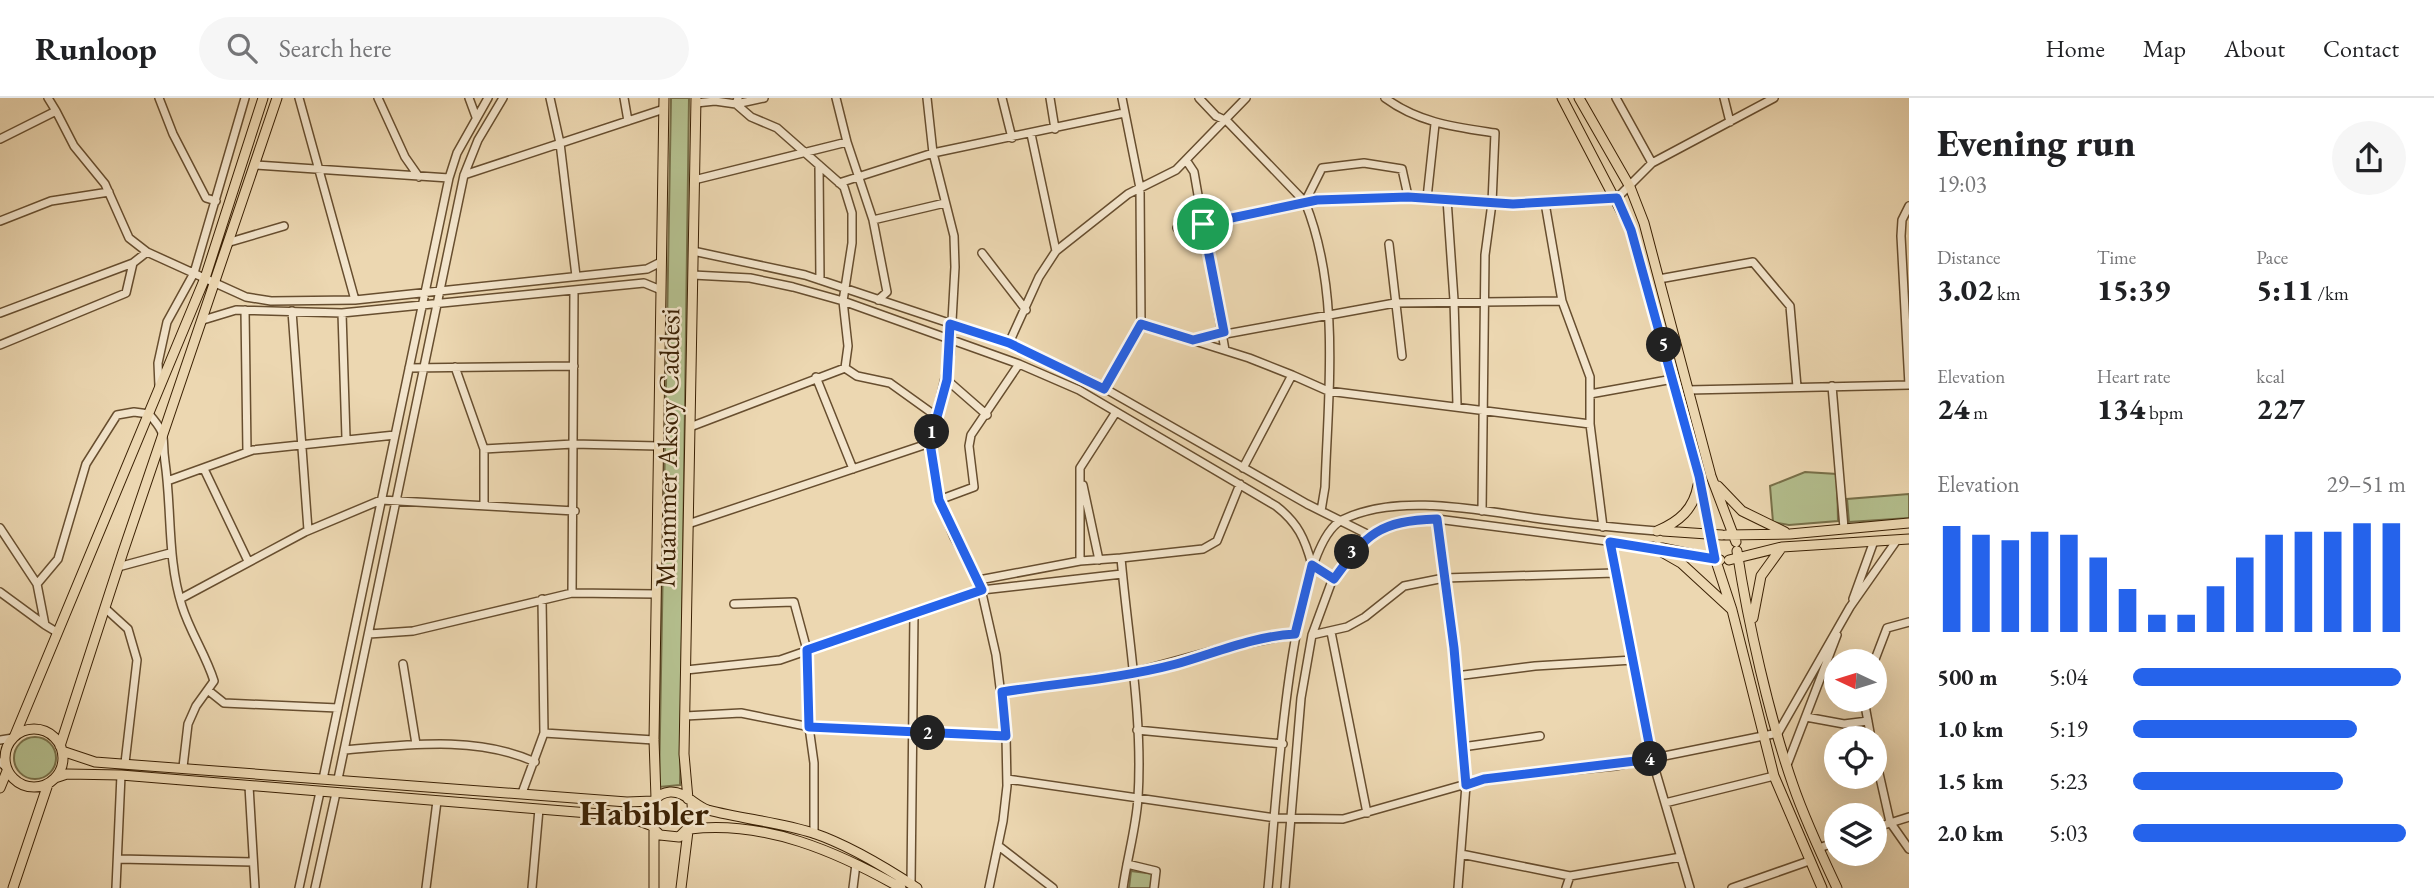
<!DOCTYPE html>
<html lang="en">
<head>
<meta charset="utf-8">
<style>
  :root { --surface:#fff; --page:#f6f6f6; --text:#202124; --muted:#757577; --line:#e0e0e0; --accent:#2563eb }
  body { margin:0; font-family:"EB Garamond",serif; background:var(--page); color:var(--text); height:100vh; display:flex; flex-direction:column; font-size:26px; white-space:nowrap }
  * { box-sizing:border-box; margin:0 }
  p { font-size:23px; color:var(--muted) }
  .icon { flex:none; width:38px; height:38px; fill:none; stroke:currentColor; stroke-width:2; stroke-linecap:round; stroke-linejoin:round }
  .map { position:relative; flex:1; overflow:hidden }
  .drawer { display:flex; flex-direction:column; background:var(--surface); width:525px }
  .drawer>* { flex:none }
  .needle { width:46px; rotate:274deg }
  .buttons { position:absolute; left:1824px; top:551px; display:grid; gap:14px }
  .buttons a { display:grid; place-items:center; width:63px; height:63px; border-radius:50%; background:var(--surface); box-shadow:0 7px 28px #0002; font-size:35px }
  .pin { position:absolute; display:grid; place-items:center; width:60px; height:60px; color:#fff; margin:-30px; border:4px solid #fff; border-radius:50%; box-shadow:0 2px 7px #0007 }
  .km { position:absolute; width:35px; height:35px; margin:-18px; border-radius:50%; background:#222; color:#fff; font-size:19px; line-height:35px; text-align:center }
  .round { display:grid; place-items:center; flex:none; width:74px; height:74px; border-radius:37px; background:var(--page) }
  .head { display:flex; align-items:center; justify-content:space-between; height:119px; padding:0 28px }
  h1 { font-size:38px; font-weight:800; line-height:52px }
  .figures { display:grid; grid-template-columns:repeat(3,1fr); gap:10px; height:119px; padding:7px 28px }
  .figures div { display:grid; align-content:center }
  .figures b { font-size:30px; font-weight:800 }
  .figures small { font-size:19px; font-weight:400 }
  .figures p { font-size:19px }
  .chart { height:196px; padding:14px 28px }
  .chart p { display:flex; justify-content:space-between }
  .chart svg { width:100%; height:126px; margin-top:7px; stroke:var(--accent); stroke-width:6 }
  ul { padding:0 28px; list-style:none; font-size:23px }
  li { display:grid; grid-template-columns:112px 84px 1fr; align-items:center; height:52px }
  li i { height:18px; border-radius:9px; background:var(--accent) }
  header { display:flex; align-items:center; gap:42px; box-sizing:border-box; height:98px; padding:0 35px; background:var(--surface); border-bottom:2px solid var(--line) }
  header strong { font-size:33px }
  nav { display:flex; gap:38px; margin-inline-start:auto; font-size:24px }
  .search { width:490px; height:63px; background:var(--page); display:flex; align-items:center; gap:18px; box-sizing:border-box; padding:0 24px; border-radius:38px; color:var(--muted); font-size:26px }
  main { display:flex; flex:1; min-height:0 }
  .map>svg:first-child { display:block }
</style>
</head>
<body>
<header>
<strong>Runloop</strong>
<div class="search"><svg class="icon" aria-label="search" viewBox="0 0 24 24"><circle cx="10" cy="10" r="6"/><path d="M15 15l6 6"/></svg>Search here</div>
<nav><a>Home</a><a>Map</a><a>About</a><a>Contact</a></nav>
</header>
<main>
<div class="map">
<svg width="1909" height="790" viewBox="0 0 1909 790">
  <rect width="100%" height="100%" fill="#ecd7b1"/>
  <filter id="stains"><feTurbulence type="fractalNoise" baseFrequency=".00286" numOctaves="4"/><feColorMatrix values="0 0 0 0 .2 0 0 0 0 .09 0 0 0 0 .02 0 0 0 .5 -.17"/></filter>
  <radialGradient id="worn" r=".72"><stop offset=".6" stop-color="#630" stop-opacity="0"/><stop offset="1" stop-color="#630" stop-opacity=".3"/></radialGradient>
  <path fill="#b4bf8e" stroke="#787049" stroke-width="2" d="M671 0H689L680 687 659 689Z
    M1805 374 1837 376 1838 423 1789 427 1773 424 1770 388Z
    M1909 396V420L1849 424 1847 401Z
    M14 660a21 21 0 1 1 42 0a21 21 0 1 1-42 0Z
    M1131 773 1154 776 1151 790H1129Z"/>
  <g fill="none" stroke-linecap="round" stroke-linejoin="round">
    <defs>
      <path id="minor" d="M159 0 173 36 206 100 216 103
        M299 0 355 202
        M378 0 405 59 419 79
        M469 0 476 19
        M550 0 560 45 576 178
        M624 0 628 23
        M738 0 736 6 764 0
        M927 0 933 55 954 138 955 169 950 259 930 345 939 402 954 439 979 482 996 557 1006 638 1007 688 1003 723 989 790
        M1002 0 1012 40
        M1050 0 1055 31
        M1199 0 1216 18 1227 23 1305 104
        M1616 0 1652 65
        M1724 0 1730 24
        M56 13 74 48 105 86 129 140 147 154
        M1031 36 1056 153
        M0 41 56 13 48 0
        M847 44 873 122 887 194 878 202
        M1186 62 1194 74 1225 252
        M256 67 449 80
        M819 67 820 182
        M464 77 664 11
        M694 82 847 44 836 0
        M839 85 933 55 1124 15
        M1427 100 1435 26
        M1447 101 1454 202 1457 307
        M1305 104 1408 98 1492 105 1495 35C1455 29 1419 25 1385 0
        M1305 104 1322 70 1364 65 1402 71 1408 98
        M1545 105 1562 203 1590 279V326L1603 429
        M873 122 945 105
        M0 123 51 103 109 94
        M1177 130 1305 104C1341 193 1328 295 1325 389L1321 413
        M230 144 284 128
        M1389 146 1402 258
        M693 153 805 177 1009 245 1090 282 1307 406 1369 437
        M982 155 1026 212
        M693 177 750 180 793 189 843 203 1019 266 1079 292 1276 408C1298 425 1305 441 1312 467L1333 480
        M1659 181 1753 164 1790 208 1797 289
        M245 212 247 354
        M292 213 308 432
        M0 215 133 165 147 154 246 199 271 203 355 202 647 171 661 164
        M342 215 346 340
        M203 222 236 212 342 215 644 185 661 192
        M1141 226 1249 260 1292 277
        M1193 242 1395 205 1562 203
        M1009 245 1039 179 1056 153 1128 96 1176 72 1246 0
        M0 247 126 195 133 165
        M455 269 484 351V407
        M409 270 574 268
        M845 270 857 278 890 285 936 318
        M816 279 853 371
        M947 282 987 317
        M1909 287 1901 138 1902 122 1909 108
        M159 288 158 265 167 224 194 175 245 0
        M1832 288 1844 430
        M1104 291 1141 226 1140 90 1122 0
        M1688 292 1909 287
        M1590 296 1673 281
        M690 329 845 270 848 248 843 203 852 145V115L844 89 777 30 751 19 736 6 715 3 696 5
        M484 351 573 346 658 348
        M1243 370 1292 277 1328 293 1590 326
        M204 371 248 463
        M170 382 253 352 395 337
        M1083 387 1099 462
        M939 402 974 389 969 348 971 337 1019 266
        M1482 413 1485 157 1492 105 1617 100 1652 65 1774 0
        M1437 421 1454 549 1466 687 1458 790
        M688 426 930 345
        M0 430 37 486 45 527 55 533
        M1610 444 1652 661 1690 790
        M1080 463V370L1116 314
        M118 469 170 455
        M979 482 1080 463 1121 460
        M37 486 58 461 86 366 117 317 134 314 149 316C169 339 161 337 165 364 172 412 167 461 182 508 190 534 206 557 214 583L196 608 188 626 183 669
        M0 494 45 527
        M572 495 574 192
        M180 501 305 434 381 402 575 413
        M1853 501 1874 443
        M734 506 794 504 807 552 809 629 814 665V736
        M106 511 128 531 137 562 125 665
        M1331 534 1367 715
        M369 536 413 533 572 495 656 496
        M1312 537 1347 529 1365 519 1404 488 1444 480 1615 475
        M1874 564 1887 530 1909 524
        M403 566 416 646
        M686 572 780 562 982 492 1122 476
        M1456 578 1535 568 1633 562
        M209 593 224 605 338 610
        M1002 594 1135 574 1219 551 1295 536
        M1864 602 1871 640
        M685 618 741 615 820 631 1006 638
        M1806 619 1844 626 1868 623
        M1137 632 1283 646
        M544 635 654 642
        M0 642 13 640
        M1462 649 1540 638
        M344 652C406 647 476 637 535 664
        M1874 653 1890 724 1909 751
        M0 664 6 669
        M1787 667 1837 537
        M323 681 449 80 457 55 488 0
        M338 681 464 77 478 42 503 0
        M1007 681 1275 720 1343 721 1484 681 1615 668 1778 635 1850 509 1897 442
        M249 688 255 790
        M522 695 544 635 542 501
        M1665 705 1774 678
        M1874 730 1909 719
        M1000 749 1053 790
        M1819 750 1836 744
        M1461 756 1570 778 1681 759
        M119 761 253 764
        M1127 766 1156 773 1154 790
        M911 786 914 515
        M116 790 121 677
        M299 790 320 694
        M315 790 336 695
        M426 790 437 703
        M532 790 539 711
        M853 790 856 766
        M1123 790C1127 760 1136 731 1138 700 1143 619 1128 540 1121 460L1203 451 1217 443 1240 386
        M1268 790C1275 726 1288 449 1342 422 1398 394 1482 413 1541 421 1580 426 1618 430 1657 433
        M1285 790 1301 600 1312 537 1333 480 1369 437 1395 426 1437 421 1653 449
        M1566 790 1570 778
        M1732 790 1809 763"/>
      <path id="major" d="M1562 0 1631 132 1699 378 1712 448
        M1579 0 1630 89 1644 125 1711 378 1736 444
        M1718 388 1742 413 1785 434
        M1657 433C1679 424 1694 411 1698 387
        M1663 433 1722 437
        M1726 437 1790 436 1909 425
        M1653 449 1681 465 1731 511
        M1662 450 1720 462
        M1737 453C1748 525 1769 618 1793 687 1805 722 1821 756 1837 790
        M1714 457 1732 512 1774 678 1822 790
        M1729 462 1782 449 1909 441
        M1753 520 1761 478 1782 449
        M5 660a29 29 0 1 1 58 0a29 29 0 1 1-58 0Z
        M15 637 205 180 263 0
        M60 648 123 454 277 0
        M62 653 95 664 627 704 653 703
        M55 680 67 676 121 677 626 718 650 727
        M0 690 7 673
        M656 700 654 642 664 0
        M688 701 684 656 696 0
        M692 705 693 725 679 739 660 737C654 732 650 727 649 719 647 706 658 695 670 694 685 693 695 708 708 712 742 721 779 724 813 735 849 747 885 769 917 790
        M690 731C765 722 838 754 901 790
        M13 790 48 686
        M654 790V733
        M681 790 688 733"/>
    </defs>
    <use href="#minor" stroke="#674e2f" stroke-width="10"/>
    <use href="#major" stroke="#3b2104" stroke-width="11"/>
    <use href="#minor" stroke="#f3e5cc" stroke-width="7"/>
    <use href="#major" stroke="#ecd7b1" stroke-width="9"/>
  </g>
  <g fill="none" stroke-linecap="round" stroke-linejoin="round">
    <defs>
      <path id="route" d="M1408 99 1513 106 1617 100 1631 132 1699 378 1715 461 1610 444 1652 661 1484 681 1466 687 1454 550 1437 421C1379 423 1367 435 1334 481L1312 467 1295 536C1254 538 1215 555 1176 566 1119 581 1059 585 1002 594L1006 638 809 629 807 552 982 492 939 402 930 345 947 282 950 226 1009 245 1104 291 1141 226 1193 242 1224 234 1203 126 1317 102Z"/>
    </defs>
    <use href="#route" stroke="#fff" stroke-width="14"/>
    <use href="#route" stroke="#2563eb" stroke-width="9"/>
  </g>
  <g text-anchor="middle" dominant-baseline="central" stroke-width="5" stroke-linejoin="round" paint-order="stroke">
    <g font-size="28" fill="#3b2104" stroke="#f3e5cc">
      <text transform="translate(667 350) rotate(-89)">Muammer Aksoy Caddesi</text>
    </g>
    <g font-size="35" font-weight="bold" fill="#3b2104" stroke="#f3e5cc">
      <text x="644" y="714">Habibler</text>
    </g>
  </g>
  <rect width="100%" height="100%" filter="url(#stains)"/>
  <rect width="100%" height="100%" fill="url(#worn)"/>
</svg>
<div class="buttons">
<a><svg class="needle" viewBox="-14 -14 28 28"><path d="M0-13l5 13h-10z" fill="#e53935"/><path d="M0 13l5-13h-10z" fill="#757577"/></svg></a>
<a><svg class="icon" aria-label="locate" viewBox="0 0 24 24"><circle cx="12" cy="12" r="6"/><path d="M12 2v4M12 18v4M2 12h4M18 12h4"/></svg></a>
<a><svg class="icon" aria-label="layers" viewBox="0 0 24 24"><path d="M12 4l9 5-9 5-9-5zM3 14l9 5 9-5"/></svg></a>
</div>
<div class="pin" style="left:1203px;top:126px;background:#1e9e55"><svg class="icon" aria-label="arrive" viewBox="0 0 24 24"><path d="M6 21V4h12l-3 4 3 4H6"/></svg></div>
<b class="km" style="left:932px;top:334px">1</b>
<b class="km" style="left:928px;top:635px">2</b>
<b class="km" style="left:1352px;top:454px">3</b>
<b class="km" style="left:1650px;top:661px">4</b>
<b class="km" style="left:1664px;top:247px">5</b>
</div>
<section class="drawer">
<div class="head"><div><h1>Evening run</h1><p>19:03</p></div><a class="round"><svg class="icon" aria-label="share" viewBox="0 0 24 24"><path d="M12 15V3M7 8l5-5 5 5M5 13v7h14v-7"/></svg></a></div>
<div class="figures">
<div><p>Distance</p><b>3.02<small> km</small></b></div>
<div><p>Time</p><b>15:39</b></div>
<div><p>Pace</p><b>5:11<small> /km</small></b></div>
</div>
<div class="figures">
<div><p>Elevation</p><b>24<small> m</small></b></div>
<div><p>Heart rate</p><b>134<small> bpm</small></b></div>
<div><p>kcal</p><b>227</b></div>
</div>
<div class="chart"><p><span>Elevation</span>29–51 m</p>
<svg viewBox="0 0 160 44" preserveAspectRatio="none"><path d="M5 44V7M15 44V10M25 44V12M35 44V9M45 44V10M55 44V18M65 44V29M75 44V38M85 44V38M95 44V28M105 44V18M115 44V10M125 44V9M135 44V9M145 44V6M155 44V6"/></svg>
</div>
<ul>
<li><b>500 m</b>5:04<i style="width:98%"></i></li>
<li><b>1.0 km</b>5:19<i style="width:82%"></i></li>
<li><b>1.5 km</b>5:23<i style="width:77%"></i></li>
<li><b>2.0 km</b>5:03<i style="width:100%"></i></li>
</ul>
</section>
</main>
</body>
</html>
